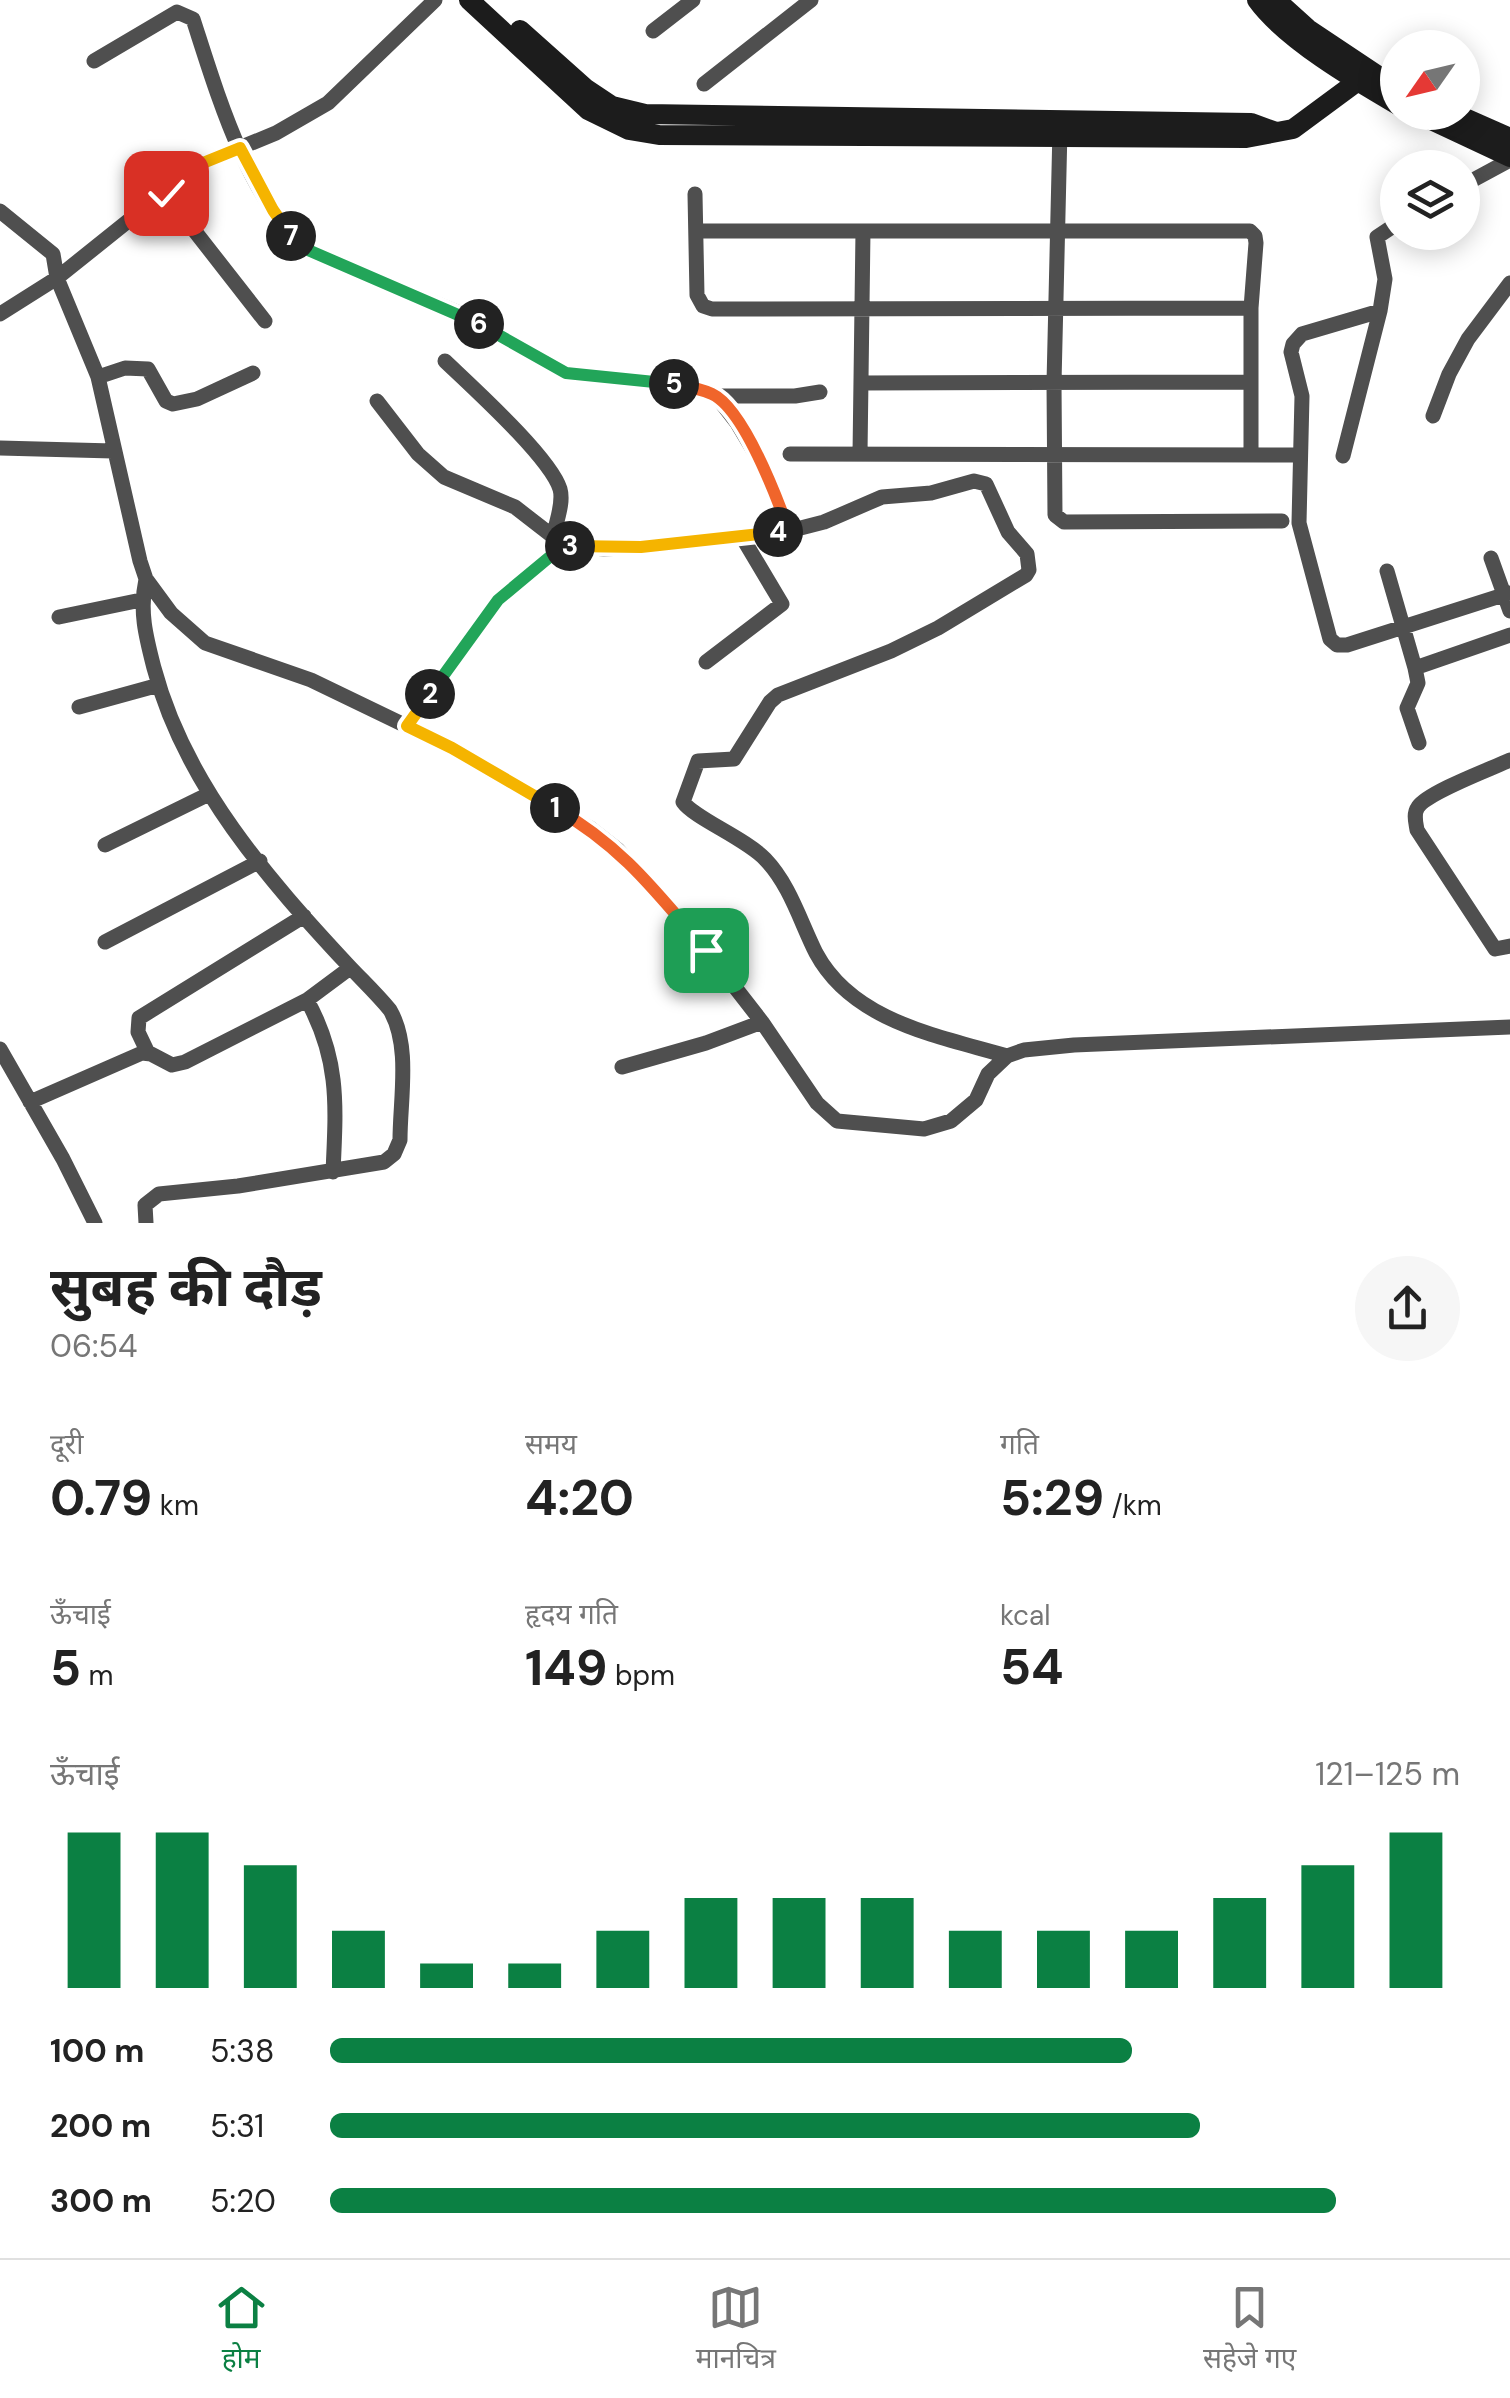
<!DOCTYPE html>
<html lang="hi">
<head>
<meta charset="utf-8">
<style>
  :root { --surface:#fff; --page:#f6f6f6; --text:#222; --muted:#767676; --line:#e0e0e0; --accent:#0b8043 }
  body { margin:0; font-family:"DM Sans","Noto Sans Devanagari",sans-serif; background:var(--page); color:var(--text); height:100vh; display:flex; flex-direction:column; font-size:38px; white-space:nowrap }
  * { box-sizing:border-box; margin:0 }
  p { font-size:32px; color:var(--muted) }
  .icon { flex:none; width:55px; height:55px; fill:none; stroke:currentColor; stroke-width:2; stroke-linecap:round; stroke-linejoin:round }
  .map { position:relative; height:1223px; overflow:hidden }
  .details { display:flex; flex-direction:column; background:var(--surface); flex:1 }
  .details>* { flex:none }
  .needle { width:65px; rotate:236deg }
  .buttons { position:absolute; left:1380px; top:30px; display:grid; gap:20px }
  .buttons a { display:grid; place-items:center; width:100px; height:100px; border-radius:50%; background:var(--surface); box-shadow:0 5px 25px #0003; font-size:50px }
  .pin { position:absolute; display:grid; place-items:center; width:85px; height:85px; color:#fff; margin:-42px; border-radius:20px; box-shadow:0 5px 15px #0006 }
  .km { position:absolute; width:50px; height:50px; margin:-25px; border-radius:50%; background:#222; color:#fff; font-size:28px; line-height:50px; text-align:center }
  .round { display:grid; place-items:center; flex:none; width:105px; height:105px; border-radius:52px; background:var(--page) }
  .overview { display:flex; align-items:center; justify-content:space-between; height:170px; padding:0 50px }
  h1 { font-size:55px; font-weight:700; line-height:75px }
  .metrics { display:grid; grid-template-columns:repeat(3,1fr); gap:15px; height:170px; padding:10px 50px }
  .metrics div { display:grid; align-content:center }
  .metrics b { font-size:50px; font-weight:700 }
  .metrics small { font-size:28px; font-weight:400 }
  .metrics p { font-size:28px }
  .chart { height:280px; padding:20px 50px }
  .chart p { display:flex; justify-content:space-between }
  .chart svg { width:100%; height:180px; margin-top:10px; stroke:var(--accent); stroke-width:6 }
  ul { padding:0 50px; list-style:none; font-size:32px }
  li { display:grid; grid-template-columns:160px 120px 1fr; align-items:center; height:75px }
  li i { height:25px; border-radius:12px; background:var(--accent) }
  .menu { display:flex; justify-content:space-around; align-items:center; height:140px; border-top:2px solid var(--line); background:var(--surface); font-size:28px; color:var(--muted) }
  .menu a { display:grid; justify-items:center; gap:5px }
  .menu .selected { color:var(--accent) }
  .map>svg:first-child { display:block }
</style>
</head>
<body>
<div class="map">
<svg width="1510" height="1223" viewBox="0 0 1510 1223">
  <rect width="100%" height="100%" fill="#fff"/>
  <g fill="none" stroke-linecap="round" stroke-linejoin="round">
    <path stroke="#4f4f4f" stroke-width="15" d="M653 31 693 0
      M94 61 177 12 193 19C217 93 247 198 307 250L464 315 566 373 678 384 716 396 737 423 768 475 789 531
      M704 84 811 0
      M1060 129 1054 383 1055 515 1064 522 1282 521
      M1462 186 1510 160
      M165 193 265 321
      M695 194 697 295 703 306 712 309 1251 308
      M0 211 53 254 57 278 98 377 140 561 146 579 171 613 205 643 311 680 452 748 590 828 618 850 706 950 762 1022 817 1103 837 1121 924 1129 951 1121 976 1100 988 1074 1007 1056 1024 1050 1074 1045 1510 1027
      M696 231H1250L1255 236 1256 243 1251 308V455
      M1380 311 1302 334 1293 344 1291 352 1302 396 1299 523 1330 639 1337 645H1347L1510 593
      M0 314 57 278 198 165 276 133 328 103 435 0
      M445 361C471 386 550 457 560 489 564 503 556 521 554 535
      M98 377 125 368 148 369 166 401 173 404 197 399 253 373
      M861 383 1250 382
      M716 396H795L820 392
      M377 401 418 454 444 477 515 507 564 545 604 549 641 547 789 531 824 522 882 497 931 493 974 481 986 484 1008 532 1027 554 1029 570 1026 575 938 628 891 651 778 695 770 702 734 759 698 761 683 802C694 818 745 838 765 859 790 885 800 921 816 953 853 1022 939 1036 1007 1056
      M1433 416 1449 374 1468 339 1510 283
      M0 448 113 451
      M790 454 1300 455
      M860 454 863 231
      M1343 456 1380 311 1385 279 1377 237 1398 223
      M1491 558 1510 611
      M1387 571 1415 668 1418 683 1407 708 1419 743
      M59 617 141 600
      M706 662 782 604 742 537
      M1415 668 1510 635
      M79 707 159 685
      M407 726 498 600 564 545
      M1510 760C1491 769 1428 792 1418 807 1413 814 1416 823 1417 830L1495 949 1510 946
      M105 845 209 794
      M105 942 260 861
      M307 1000C340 1060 336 1106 333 1172
      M0 1049 63 1159 95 1223
      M148 1053 138 1032 139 1018 304 916
      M622 1067 706 1043 762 1022
      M30 1102 142 1053 151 1054 172 1065 185 1062 307 1000 350 968
      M146 1223 145 1205 159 1194 238 1186 384 1162 394 1154 400 1140C400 1099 411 1046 390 1010 377 994 362 980 348 965 268 879 185 785 154 668 146 637 139 611 146 579"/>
    <path stroke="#1c1c1c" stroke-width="20" d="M469 0 588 110 629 130 659 135 1246 138 1293 129 1358 81
      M1257 0C1285 39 1355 80 1398 105
      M1276 0 1308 29 1398 89
      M520 30 585 88 612 106 645 114 1251 123 1276 132
      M1414 112 1510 157
      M1451 112 1510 138"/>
  </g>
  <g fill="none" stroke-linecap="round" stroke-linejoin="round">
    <defs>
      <path id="split-1" d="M555 808C623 847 656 892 706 950"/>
      <path id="split-2" d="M430 694 407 726 452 748 555 808"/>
      <path id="split-3" d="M430 694 498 600 564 545 570 546"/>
      <path id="split-4" d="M570 546 641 547 778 532"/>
      <path id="split-5" d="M674 384C686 386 701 389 712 394 744 409 777 498 789 531L778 532"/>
      <path id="split-6" d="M479 324 566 373 674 384"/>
      <path id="split-7" d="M291 236 308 250 479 324"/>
      <path id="split-8" d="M166 193 198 165 240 148 273 210 291 236"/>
    </defs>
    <use href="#split-1" stroke="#fff" stroke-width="20"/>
    <use href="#split-2" stroke="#fff" stroke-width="20"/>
    <use href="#split-3" stroke="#fff" stroke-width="20"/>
    <use href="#split-4" stroke="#fff" stroke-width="20"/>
    <use href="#split-5" stroke="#fff" stroke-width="20"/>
    <use href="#split-6" stroke="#fff" stroke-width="20"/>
    <use href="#split-7" stroke="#fff" stroke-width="20"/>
    <use href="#split-8" stroke="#fff" stroke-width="20"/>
    <use href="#split-1" stroke="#f0652b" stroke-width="12"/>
    <use href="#split-2" stroke="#f5b400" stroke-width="12"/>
    <use href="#split-3" stroke="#22a559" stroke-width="12"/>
    <use href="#split-4" stroke="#f5b400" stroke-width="12"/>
    <use href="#split-5" stroke="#f0652b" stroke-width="12"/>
    <use href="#split-6" stroke="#22a559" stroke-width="12"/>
    <use href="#split-7" stroke="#22a559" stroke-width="12"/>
    <use href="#split-8" stroke="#f5b400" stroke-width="12"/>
  </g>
</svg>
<div class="buttons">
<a><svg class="needle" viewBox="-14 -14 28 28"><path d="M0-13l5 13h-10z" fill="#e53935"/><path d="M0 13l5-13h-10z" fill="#767676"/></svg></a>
<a><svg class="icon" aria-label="layers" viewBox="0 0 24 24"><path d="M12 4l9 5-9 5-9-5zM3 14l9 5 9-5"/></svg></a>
</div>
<div class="pin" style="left:706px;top:950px;background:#1e9e55"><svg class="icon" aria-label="arrive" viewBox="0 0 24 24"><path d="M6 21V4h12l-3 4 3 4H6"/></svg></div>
<div class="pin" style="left:166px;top:193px;background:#d93025"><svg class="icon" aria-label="check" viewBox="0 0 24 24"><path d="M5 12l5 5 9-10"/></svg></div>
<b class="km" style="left:555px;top:808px">1</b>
<b class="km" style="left:430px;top:694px">2</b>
<b class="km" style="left:570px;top:546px">3</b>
<b class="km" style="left:778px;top:532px">4</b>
<b class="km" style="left:674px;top:384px">5</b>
<b class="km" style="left:479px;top:324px">6</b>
<b class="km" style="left:291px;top:236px">7</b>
</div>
<section class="details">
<div class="overview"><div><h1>सुबह की दौड़</h1><p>06:54</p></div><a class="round"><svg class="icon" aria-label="share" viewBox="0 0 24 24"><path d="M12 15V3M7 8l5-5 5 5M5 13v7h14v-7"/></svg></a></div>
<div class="metrics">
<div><p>दूरी</p><b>0.79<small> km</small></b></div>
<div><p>समय</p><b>4:20</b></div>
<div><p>गति</p><b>5:29<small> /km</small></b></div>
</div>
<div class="metrics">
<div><p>ऊँचाई</p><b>5<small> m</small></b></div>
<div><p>हृदय गति</p><b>149<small> bpm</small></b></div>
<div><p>kcal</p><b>54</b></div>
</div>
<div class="chart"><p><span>ऊँचाई</span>121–125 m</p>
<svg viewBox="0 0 160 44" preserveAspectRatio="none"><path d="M5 44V6M15 44V6M25 44V14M35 44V30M45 44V38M55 44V38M65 44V30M75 44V22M85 44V22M95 44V22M105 44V30M115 44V30M125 44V30M135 44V22M145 44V14M155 44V6"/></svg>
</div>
<ul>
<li><b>100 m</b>5:38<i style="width:71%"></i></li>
<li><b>200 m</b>5:31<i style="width:77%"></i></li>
<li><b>300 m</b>5:20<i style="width:89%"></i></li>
</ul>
</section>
<nav class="menu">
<a class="selected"><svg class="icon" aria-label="home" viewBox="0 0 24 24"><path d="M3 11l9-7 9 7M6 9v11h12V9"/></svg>होम</a>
<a><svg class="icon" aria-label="map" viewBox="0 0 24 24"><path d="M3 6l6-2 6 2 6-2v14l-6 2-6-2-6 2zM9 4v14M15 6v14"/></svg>मानचित्र</a>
<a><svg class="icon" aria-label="saved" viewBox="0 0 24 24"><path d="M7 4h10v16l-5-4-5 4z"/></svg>सहेजे गए</a>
</nav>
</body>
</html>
